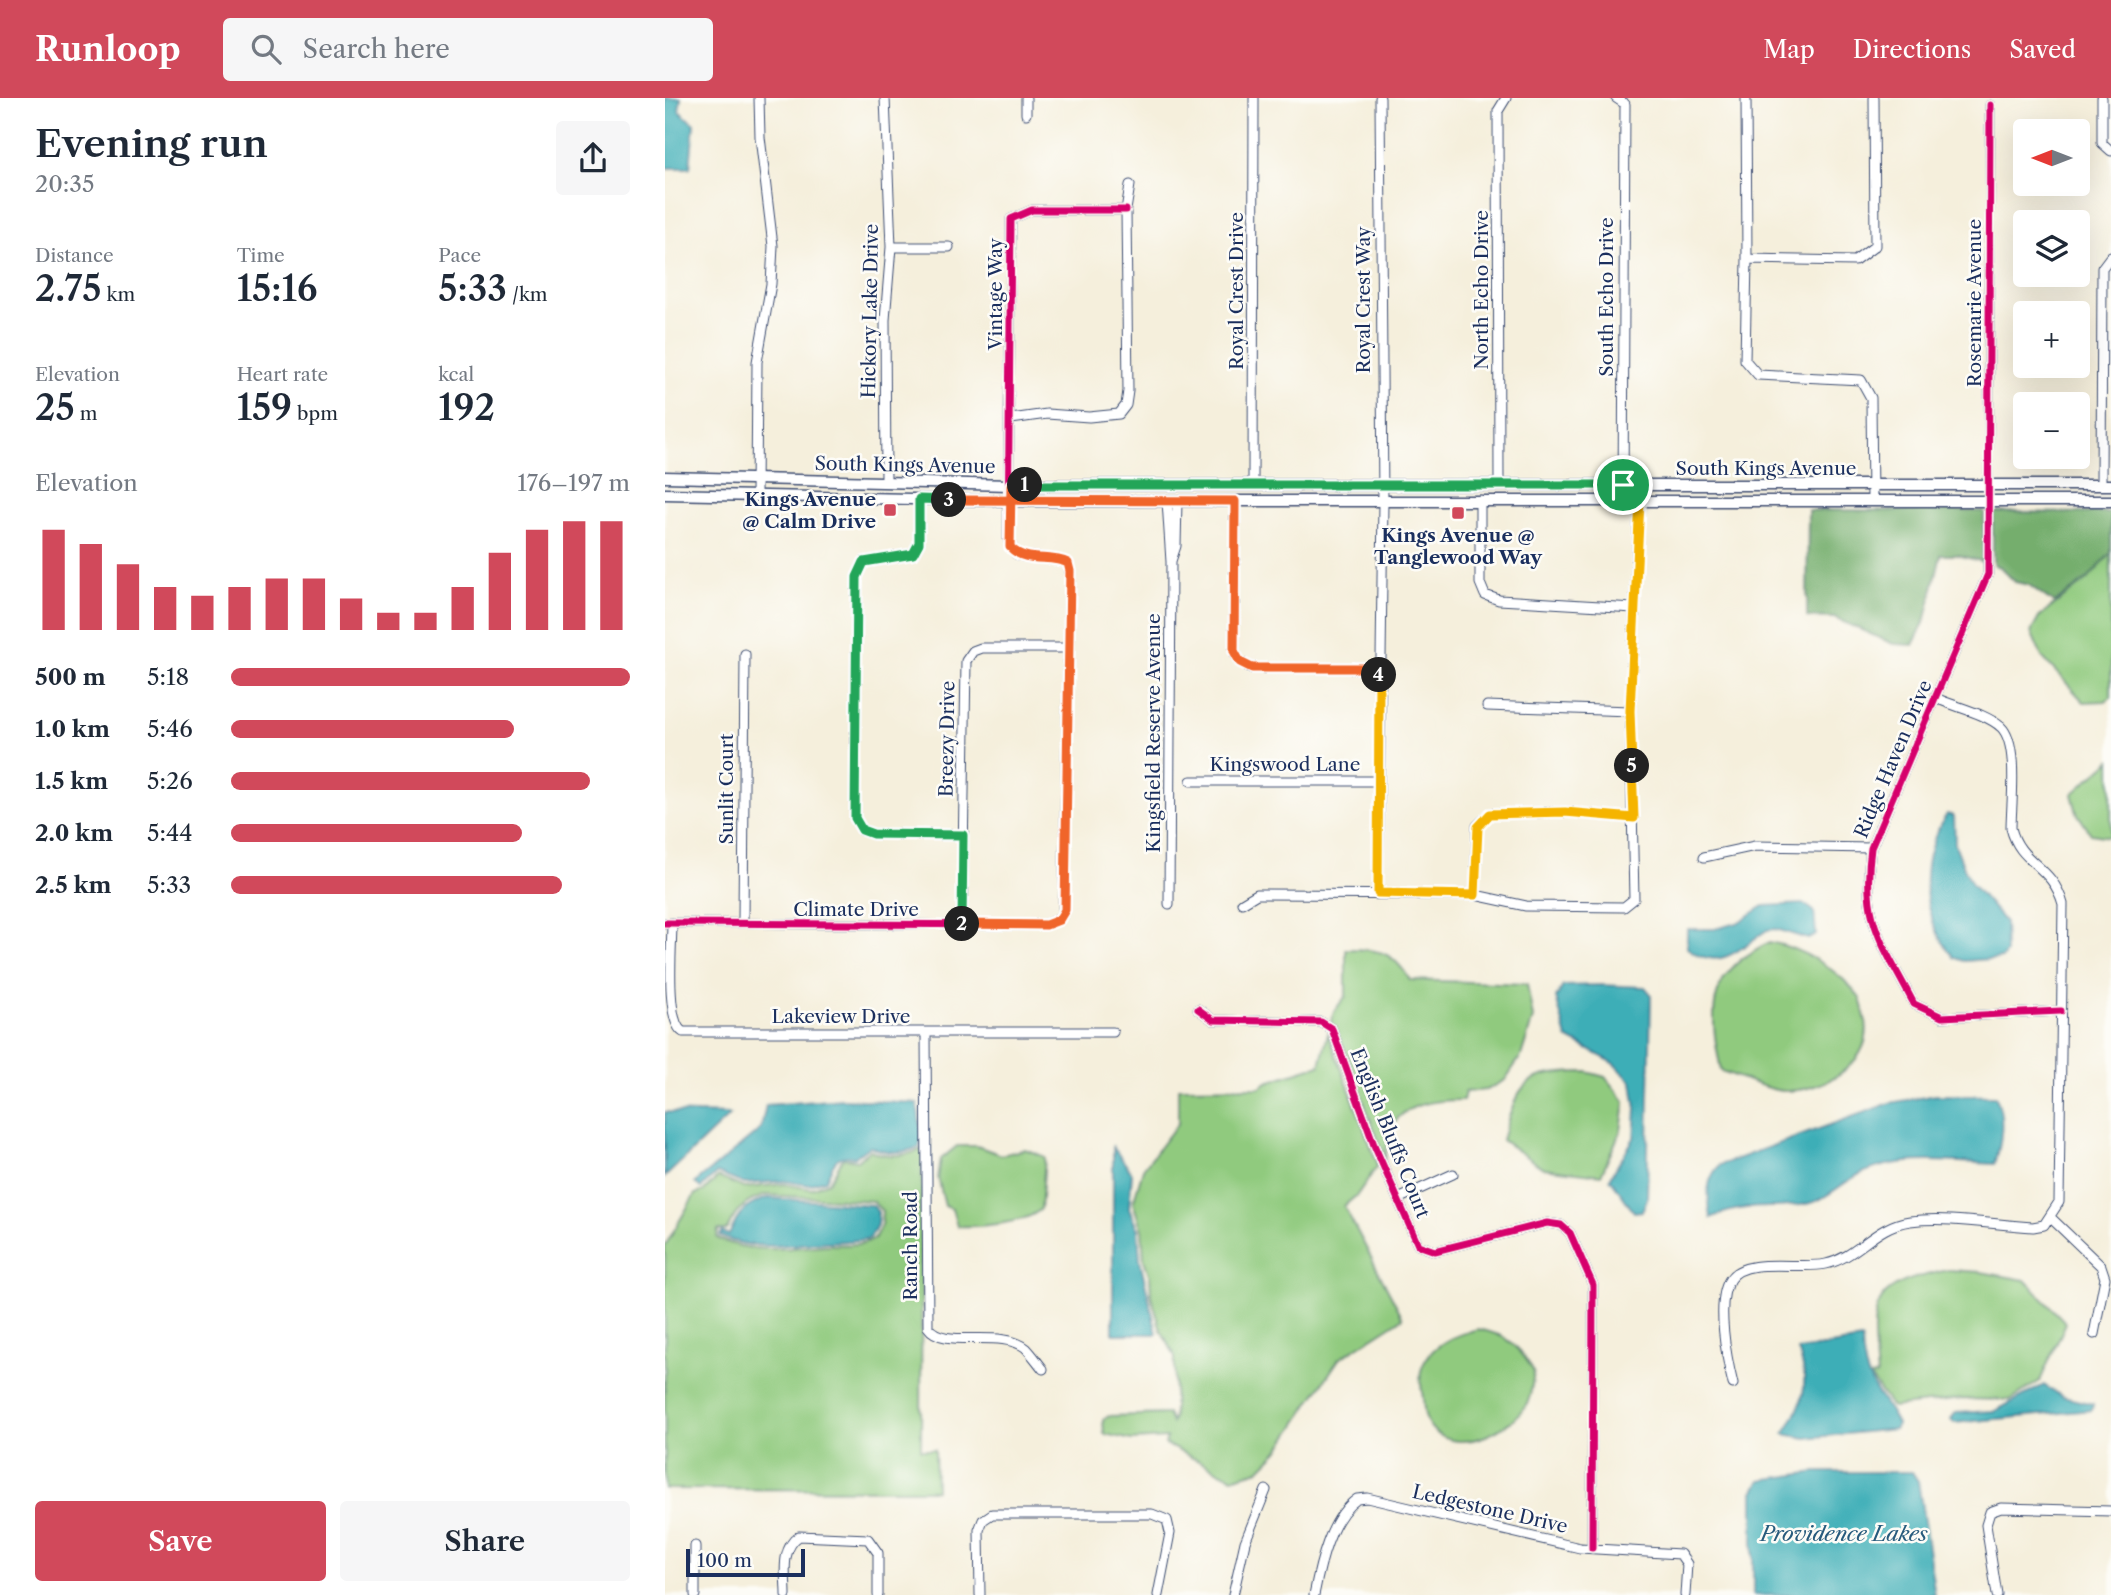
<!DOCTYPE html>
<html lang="en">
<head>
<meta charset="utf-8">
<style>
  :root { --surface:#fff; --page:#f6f6f7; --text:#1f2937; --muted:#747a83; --accent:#d1495b }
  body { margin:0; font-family:"Libre Caslon Text",serif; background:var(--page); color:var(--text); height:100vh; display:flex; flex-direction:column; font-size:26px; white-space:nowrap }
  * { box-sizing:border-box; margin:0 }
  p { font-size:23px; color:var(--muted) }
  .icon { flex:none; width:38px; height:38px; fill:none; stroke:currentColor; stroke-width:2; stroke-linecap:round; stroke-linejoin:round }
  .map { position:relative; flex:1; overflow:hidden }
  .panel { display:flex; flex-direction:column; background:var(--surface); width:665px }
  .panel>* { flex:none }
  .needle { width:46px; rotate:270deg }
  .controls { position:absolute; left:1348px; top:21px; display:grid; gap:14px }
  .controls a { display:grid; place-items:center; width:77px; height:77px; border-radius:7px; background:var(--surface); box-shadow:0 7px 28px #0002; font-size:35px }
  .scale { position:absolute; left:21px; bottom:18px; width:119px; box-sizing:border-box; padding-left:7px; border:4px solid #1b2f5e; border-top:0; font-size:19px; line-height:24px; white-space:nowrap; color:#1b2f5e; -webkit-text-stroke:5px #fdfcf7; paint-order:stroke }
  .pin { position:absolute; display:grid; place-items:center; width:60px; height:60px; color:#fff; margin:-30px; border:4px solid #fff; border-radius:50%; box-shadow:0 2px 7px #0007 }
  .km { position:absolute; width:35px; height:35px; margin:-18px; border-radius:50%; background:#222; color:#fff; font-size:19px; line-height:35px; text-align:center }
  .round { display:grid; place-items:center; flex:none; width:74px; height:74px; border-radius:7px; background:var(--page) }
  .summary { display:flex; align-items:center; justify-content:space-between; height:119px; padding:0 35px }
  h1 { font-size:38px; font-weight:600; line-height:52px }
  .stats { display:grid; grid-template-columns:repeat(3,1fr); gap:10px; height:119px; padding:7px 35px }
  .stats div { display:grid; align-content:center }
  .stats b { font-size:35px; font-weight:600 }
  .stats small { font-size:19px; font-weight:400 }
  .stats p { font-size:19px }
  .chart { height:196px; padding:14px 35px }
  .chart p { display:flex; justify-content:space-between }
  .chart svg { width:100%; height:126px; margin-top:7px; stroke:var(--accent); stroke-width:6 }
  .action { display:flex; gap:14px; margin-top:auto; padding:14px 35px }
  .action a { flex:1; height:80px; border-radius:7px; background:var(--accent); color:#fff; font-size:28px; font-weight:600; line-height:80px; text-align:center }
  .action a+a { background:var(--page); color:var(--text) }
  ul { padding:0 35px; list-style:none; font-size:23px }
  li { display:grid; grid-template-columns:112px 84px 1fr; align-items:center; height:52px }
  li i { height:18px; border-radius:9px; background:var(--accent) }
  header { display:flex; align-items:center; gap:42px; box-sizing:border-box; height:98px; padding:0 35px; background:var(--accent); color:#fff }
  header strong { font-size:33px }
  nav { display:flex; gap:38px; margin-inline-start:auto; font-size:24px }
  .search { width:490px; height:63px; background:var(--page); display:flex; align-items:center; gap:18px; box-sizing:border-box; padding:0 24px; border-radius:7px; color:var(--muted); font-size:26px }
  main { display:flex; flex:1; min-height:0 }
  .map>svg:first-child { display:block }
</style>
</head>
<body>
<header>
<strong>Runloop</strong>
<div class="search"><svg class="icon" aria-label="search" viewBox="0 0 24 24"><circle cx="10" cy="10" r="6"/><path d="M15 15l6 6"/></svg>Search here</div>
<nav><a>Map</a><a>Directions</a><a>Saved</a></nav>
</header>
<main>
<section class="panel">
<div class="summary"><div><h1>Evening run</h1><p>20:35</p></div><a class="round"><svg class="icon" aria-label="share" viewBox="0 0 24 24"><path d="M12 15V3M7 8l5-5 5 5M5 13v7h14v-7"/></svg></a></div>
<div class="stats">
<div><p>Distance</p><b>2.75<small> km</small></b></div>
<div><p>Time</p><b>15:16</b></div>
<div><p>Pace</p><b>5:33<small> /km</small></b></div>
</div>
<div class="stats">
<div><p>Elevation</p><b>25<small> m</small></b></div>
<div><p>Heart rate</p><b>159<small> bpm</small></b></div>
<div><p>kcal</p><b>192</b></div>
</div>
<div class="chart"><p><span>Elevation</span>176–197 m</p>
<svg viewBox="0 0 160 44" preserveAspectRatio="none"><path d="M5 44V9M15 44V14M25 44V21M35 44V29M45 44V32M55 44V29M65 44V26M75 44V26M85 44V33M95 44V38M105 44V38M115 44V29M125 44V17M135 44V9M145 44V6M155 44V6"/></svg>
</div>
<ul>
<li><b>500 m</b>5:18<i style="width:100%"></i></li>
<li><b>1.0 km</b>5:46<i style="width:71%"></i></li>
<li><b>1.5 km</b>5:26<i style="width:90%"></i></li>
<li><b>2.0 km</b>5:44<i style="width:73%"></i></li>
<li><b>2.5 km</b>5:33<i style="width:83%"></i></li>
</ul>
<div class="action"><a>Save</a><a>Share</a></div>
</section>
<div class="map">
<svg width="1446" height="1497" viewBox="0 0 1446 1497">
  <rect width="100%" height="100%" fill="#fdfcf7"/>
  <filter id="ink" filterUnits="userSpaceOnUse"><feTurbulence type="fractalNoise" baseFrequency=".0143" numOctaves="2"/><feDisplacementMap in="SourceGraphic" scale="14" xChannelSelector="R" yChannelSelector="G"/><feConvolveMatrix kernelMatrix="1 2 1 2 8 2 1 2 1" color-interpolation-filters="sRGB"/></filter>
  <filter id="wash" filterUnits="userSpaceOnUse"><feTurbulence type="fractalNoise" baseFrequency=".00686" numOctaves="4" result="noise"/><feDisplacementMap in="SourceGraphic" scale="28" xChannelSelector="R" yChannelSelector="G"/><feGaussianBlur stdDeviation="1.57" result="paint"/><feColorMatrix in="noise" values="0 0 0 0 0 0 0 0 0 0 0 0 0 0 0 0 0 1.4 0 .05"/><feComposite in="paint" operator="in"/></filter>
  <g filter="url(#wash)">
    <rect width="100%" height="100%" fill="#f5efdc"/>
    <path fill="#90ca7e" stroke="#567c6e" stroke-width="2" fill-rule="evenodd" d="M1446 455V599L1440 603 1419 604 1377 559 1366 534 1375 518 1423 481Z
      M1446 662V739L1426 736 1412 715 1407 696Z
      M1105 844C1136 850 1175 872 1194 899 1197 904 1198 913 1200 919 1212 963 1160 992 1122 993 1106 994 1073 978 1056 973 1043 912 1042 873 1105 844Z
      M681 851C714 851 728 853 745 882L862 886 868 920 856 958 840 982 821 992 800 994 798 1002C774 1002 741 1004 727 1028 722 1037 723 1051 720 1061L679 950 666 925 669 913 681 898Z
      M663 935 713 1067 692 1097 679 1108 738 1220 674 1261 613 1353 594 1372 567 1380 500 1346 502 1340 467 1342 439 1336 438 1322 443 1318 503 1316 507 1325 509 1319 510 1258 496 1232 486 1197 485 1179 479 1162 477 1132 468 1105 478 1071 513 1025V990L595 989 602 984 655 967Z
      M922 974 940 979 960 1004 956 1032 936 1077 878 1070 837 1042C855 980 859 975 922 974Z
      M292 1048H312L337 1057 360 1051 380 1059 376 1111C360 1126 314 1129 292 1128L287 1111 280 1108 273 1080 276 1061Z
      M257 1051 256 1351H270L271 1392 0 1391V1148L30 1096 39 1093 53 1079 79 1090 119 1086 146 1091 164 1084 178 1060 192 1062 205 1052C223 1060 239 1059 257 1051ZM101 1097 207 1103 217 1113 216 1127 209 1141C193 1149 177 1146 160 1147 124 1150 87 1157 52 1140L53 1132H62C72 1111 79 1104 101 1097Z
      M1284 1172 1316 1174 1360 1182 1401 1225 1375 1283 1345 1302 1298 1301 1227 1309 1205 1279 1212 1278C1205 1203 1204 1187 1284 1172Z
      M813 1231C844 1237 853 1247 869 1274 867 1283 867 1297 862 1305 846 1332 797 1357 770 1334 759 1324 759 1313 758 1300 757 1292 754 1280 756 1273 763 1247 790 1237 813 1231Z"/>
    <path fill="#74ae6d" stroke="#486e66" stroke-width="2" d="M1143 412 1319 413V464L1293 457H1276L1261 521 1248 547 1228 546 1169 520 1142 519Z
      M1328 414 1446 415V455L1423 481 1389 505 1364 487 1350 484 1335 469 1328 467Z"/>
    <path fill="#3daeb7" stroke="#2c6e8a" stroke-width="2" d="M0 0H16L14 13 29 26 25 70H0Z
      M1282 716 1289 718 1290 746 1300 772 1307 786 1340 824 1341 855 1337 860 1299 863 1290 860C1253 818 1252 762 1282 716Z
      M1139 806 1149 813 1151 837 1143 841 1111 831 1102 832C1073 851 1055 875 1022 850V831H1049L1072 825 1099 808Z
      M935 887 980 889 986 896 982 1101 977 1113 969 1114 945 1080 969 1040 971 1011 967 984 947 964 902 940 891 900 898 888Z
      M1271 997 1330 998C1341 1016 1336 1046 1330 1066 1285 1064 1239 1057 1197 1075 1177 1084 1162 1102 1141 1106 1107 1113 1081 1103 1046 1120 1043 1099 1039 1083 1055 1067L1225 1005Z
      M178 1001 252 1005 257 1039 254 1049C237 1056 222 1056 205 1048L190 1059C170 1055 169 1064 161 1082L144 1087 119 1083 79 1086 52 1075 36 1090 30 1085 90 1036 96 1030 101 1007Z
      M0 1014 63 1016 65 1017 0 1079Z
      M448 1049 467 1075 464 1110 473 1132 475 1162 492 1236H448Z
      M102 1100 207 1107 213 1114 212 1127 205 1140C190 1144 177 1143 162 1144 126 1146 89 1154 55 1138L57 1134 64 1137C74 1115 79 1108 102 1100Z
      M1197 1242C1198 1286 1213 1290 1232 1326L1229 1331 1141 1340 1119 1336C1138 1308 1146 1285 1133 1252Z
      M1379 1287 1398 1299 1428 1306 1427 1312 1289 1325 1286 1322 1290 1315 1330 1313Z
      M1151 1374H1247L1253 1383 1270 1497H1088V1394L1095 1382Z"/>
  </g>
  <g filter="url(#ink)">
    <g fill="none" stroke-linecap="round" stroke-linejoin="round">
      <defs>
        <path id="minor" d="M220 0 226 149 220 222 221 384
          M951 0 960 6 958 402
          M1081 0 1082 161 1190 163 1210 148 1209 0
          M1437 0V45L1446 53
          M1325 7 1323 476 1206 750C1196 824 1217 844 1249 906L1277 919 1396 913
          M361 16V0
          M226 149H284
          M1082 161 1080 262 1093 277 1196 282 1206 300 1207 403
          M346 321 382 316 424 319 454 316 461 307 463 293 461 112 465 87
          M588 387 589 0
          M834 387 833 13 841 0
          M1436 387 1437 170 1446 158
          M91 398 92 264 106 186 108 148 95 39 94 0
          M254 401V445L248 456 199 464 192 479 190 720 197 732 208 736 298 737
          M815 402V485L820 497 834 502 969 510
          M502 403 506 464 504 806
          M570 403 569 553 575 564 587 570H714
          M506 463 511 448 512 403
          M822 608 965 613
          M526 683H713
          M1039 759 1090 748 1206 750
          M713 795 718 403 715 0
          M810 797 812 728 825 716 900 714 969 720
          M577 805 592 796 810 797 861 808 959 809 969 801 965 613 975 387
          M0 825 381 827 398 817 405 473 403 465C386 458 368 462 351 456L343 441 346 121 367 112H461
          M7 825C7 847 0 924 18 934H448
          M78 825 80 556
          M297 827 301 563 308 553 316 550H403
          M533 911 548 922 656 924 667 931 709 1047 753 1147 770 1153 882 1125 896 1127 905 1135 928 1187 927 1450
          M261 936 263 1229C278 1252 335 1230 361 1250 367 1256 373 1265 378 1271
          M733 1101 788 1076
          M1386 1120 1436 1168 1440 1180 1429 1236
          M1068 1286C1062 1262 1050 1203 1065 1181 1080 1158 1135 1172 1161 1166 1193 1159 1209 1128 1245 1123 1284 1118 1329 1127 1368 1129L1379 1127 1394 1104 1398 806C1387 766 1355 767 1346 730 1346 706 1354 646 1336 629 1320 615 1290 609 1271 600
          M30 1448V1497
          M121 1497C121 1477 115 1451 134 1438L203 1441 213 1455V1497
          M315 1497 314 1432 318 1422 327 1416H487L502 1422 505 1435 493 1497
          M568 1497 580 1444 601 1392
          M649 1497C655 1466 665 1420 692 1401L702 1400 915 1450 1015 1456 1022 1466 1020 1497
          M1332 1497 1321 1427 1325 1414 1336 1410 1446 1413"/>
        <path id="major" d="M0 379 346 387H1446
          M0 396 344 403H1446"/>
      </defs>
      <use href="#minor" stroke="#3c4c71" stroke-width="11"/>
      <use href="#major" stroke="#3c4c71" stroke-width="13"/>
      <use href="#minor" stroke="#fff" stroke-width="9"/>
      <use href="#major" stroke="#fff" stroke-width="10"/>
      <defs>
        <path id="cycleway" d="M1325 7 1323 476 1206 750C1196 824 1217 844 1249 906L1277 919 1396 913
          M0 825 381 827 398 817 405 473 403 465C386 458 368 462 351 456L343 441 346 121 367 112H461
          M533 911 548 922 656 924 667 931 709 1047 753 1147 770 1153 882 1125 896 1127 905 1135 928 1187 927 1450"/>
      </defs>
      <use href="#cycleway" stroke="#fdfcf7" stroke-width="11"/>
      <use href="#cycleway" stroke="#d6006c" stroke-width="7"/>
    </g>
  </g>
  <g fill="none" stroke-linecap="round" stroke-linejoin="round" filter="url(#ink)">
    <defs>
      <path id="split-1" d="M360 387H958"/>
      <path id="split-2" d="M297 826 381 827 394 822 400 812 405 473 403 465C384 456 361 466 345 449L346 387H360"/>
      <path id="split-3" d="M284 402 254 401V445L248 456 199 464 192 479 190 720 197 732 208 736 298 737 297 826"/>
      <path id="split-4" d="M284 402 570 403 569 553 575 564 587 570H714V577"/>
      <path id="split-5" d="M714 577 713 795 810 797 813 729 825 716 900 714 969 720 967 668"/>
      <path id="split-6" d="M958 387V402H975L965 613 967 668"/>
    </defs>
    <use href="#split-1" stroke="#fff" stroke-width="14"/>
    <use href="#split-2" stroke="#fff" stroke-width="14"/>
    <use href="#split-3" stroke="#fff" stroke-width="14"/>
    <use href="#split-4" stroke="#fff" stroke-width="14"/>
    <use href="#split-5" stroke="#fff" stroke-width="14"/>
    <use href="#split-6" stroke="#fff" stroke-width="14"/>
    <use href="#split-1" stroke="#22a559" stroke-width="9"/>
    <use href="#split-2" stroke="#f0652b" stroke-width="9"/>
    <use href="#split-3" stroke="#22a559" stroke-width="9"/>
    <use href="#split-4" stroke="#f0652b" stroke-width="9"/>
    <use href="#split-5" stroke="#f5b400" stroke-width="9"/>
    <use href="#split-6" stroke="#f5b400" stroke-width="9"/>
  </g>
  <g fill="#d1495b" stroke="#fdfcf7" stroke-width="2.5">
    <rect x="218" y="405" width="14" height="14" rx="3.5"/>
    <rect x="786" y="408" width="14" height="14" rx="3.5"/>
  </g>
  <g text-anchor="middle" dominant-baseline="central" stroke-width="5" stroke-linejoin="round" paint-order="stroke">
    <g font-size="19" fill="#1b2f5e" stroke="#fdfcf7">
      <text transform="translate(816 192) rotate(-90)">North Echo Drive</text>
      <text transform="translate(571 193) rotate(-90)">Royal Crest Drive</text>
      <text transform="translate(330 196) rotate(-90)">Vintage Way</text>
      <text transform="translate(941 199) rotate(-90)">South Echo Drive</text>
      <text transform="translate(698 202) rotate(-90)">Royal Crest Way</text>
      <text transform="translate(1309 205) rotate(-90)">Rosemarie Avenue</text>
      <text transform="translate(205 213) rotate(-89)">Hickory Lake Drive</text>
      <text transform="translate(240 367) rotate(1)">South Kings Avenue</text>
      <text x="1101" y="370">South Kings Avenue</text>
      <text transform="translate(488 635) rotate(-90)">Kingsfield Reserve Avenue</text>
      <text transform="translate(282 641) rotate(-89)">Breezy Drive</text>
      <text transform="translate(1228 661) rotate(-67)">Ridge Haven Drive</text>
      <text x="620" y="666">Kingswood Lane</text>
      <text transform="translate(61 691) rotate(-90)">Sunlit Court</text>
      <text x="191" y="811">Climate Drive</text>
      <text x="176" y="918">Lakeview Drive</text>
      <text transform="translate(725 1035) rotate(68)">English Bluffs Court</text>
      <text transform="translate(245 1148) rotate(-90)">Ranch Road</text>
      <text transform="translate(825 1411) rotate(13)">Ledgestone Drive</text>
    </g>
    <g font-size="19" font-weight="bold" fill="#1b2f5e" stroke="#fdfcf7" text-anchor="end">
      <text x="211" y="401">Kings Avenue<tspan x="211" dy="22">@ Calm Drive</tspan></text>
      <text x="793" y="437" text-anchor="middle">Kings Avenue @<tspan x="793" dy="22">Tanglewood Way</tspan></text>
    </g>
    <g font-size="21" font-style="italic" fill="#275b7d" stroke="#fdfcf7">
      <text x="1179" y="1435">Providence Lakes</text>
    </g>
  </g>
</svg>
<div class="controls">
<a><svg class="needle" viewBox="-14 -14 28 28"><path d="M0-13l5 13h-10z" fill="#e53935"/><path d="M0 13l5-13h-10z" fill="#747a83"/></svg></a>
<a><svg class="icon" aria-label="layers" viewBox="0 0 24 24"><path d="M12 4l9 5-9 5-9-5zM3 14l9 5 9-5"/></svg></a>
<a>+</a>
<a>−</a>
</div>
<div class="scale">100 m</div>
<div class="pin" style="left:958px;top:387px;background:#1e9e55"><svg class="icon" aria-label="arrive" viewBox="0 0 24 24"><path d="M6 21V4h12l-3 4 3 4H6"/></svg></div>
<b class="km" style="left:360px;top:387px">1</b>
<b class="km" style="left:297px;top:826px">2</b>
<b class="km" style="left:284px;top:402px">3</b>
<b class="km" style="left:714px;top:577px">4</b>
<b class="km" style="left:967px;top:668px">5</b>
</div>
</main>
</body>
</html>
